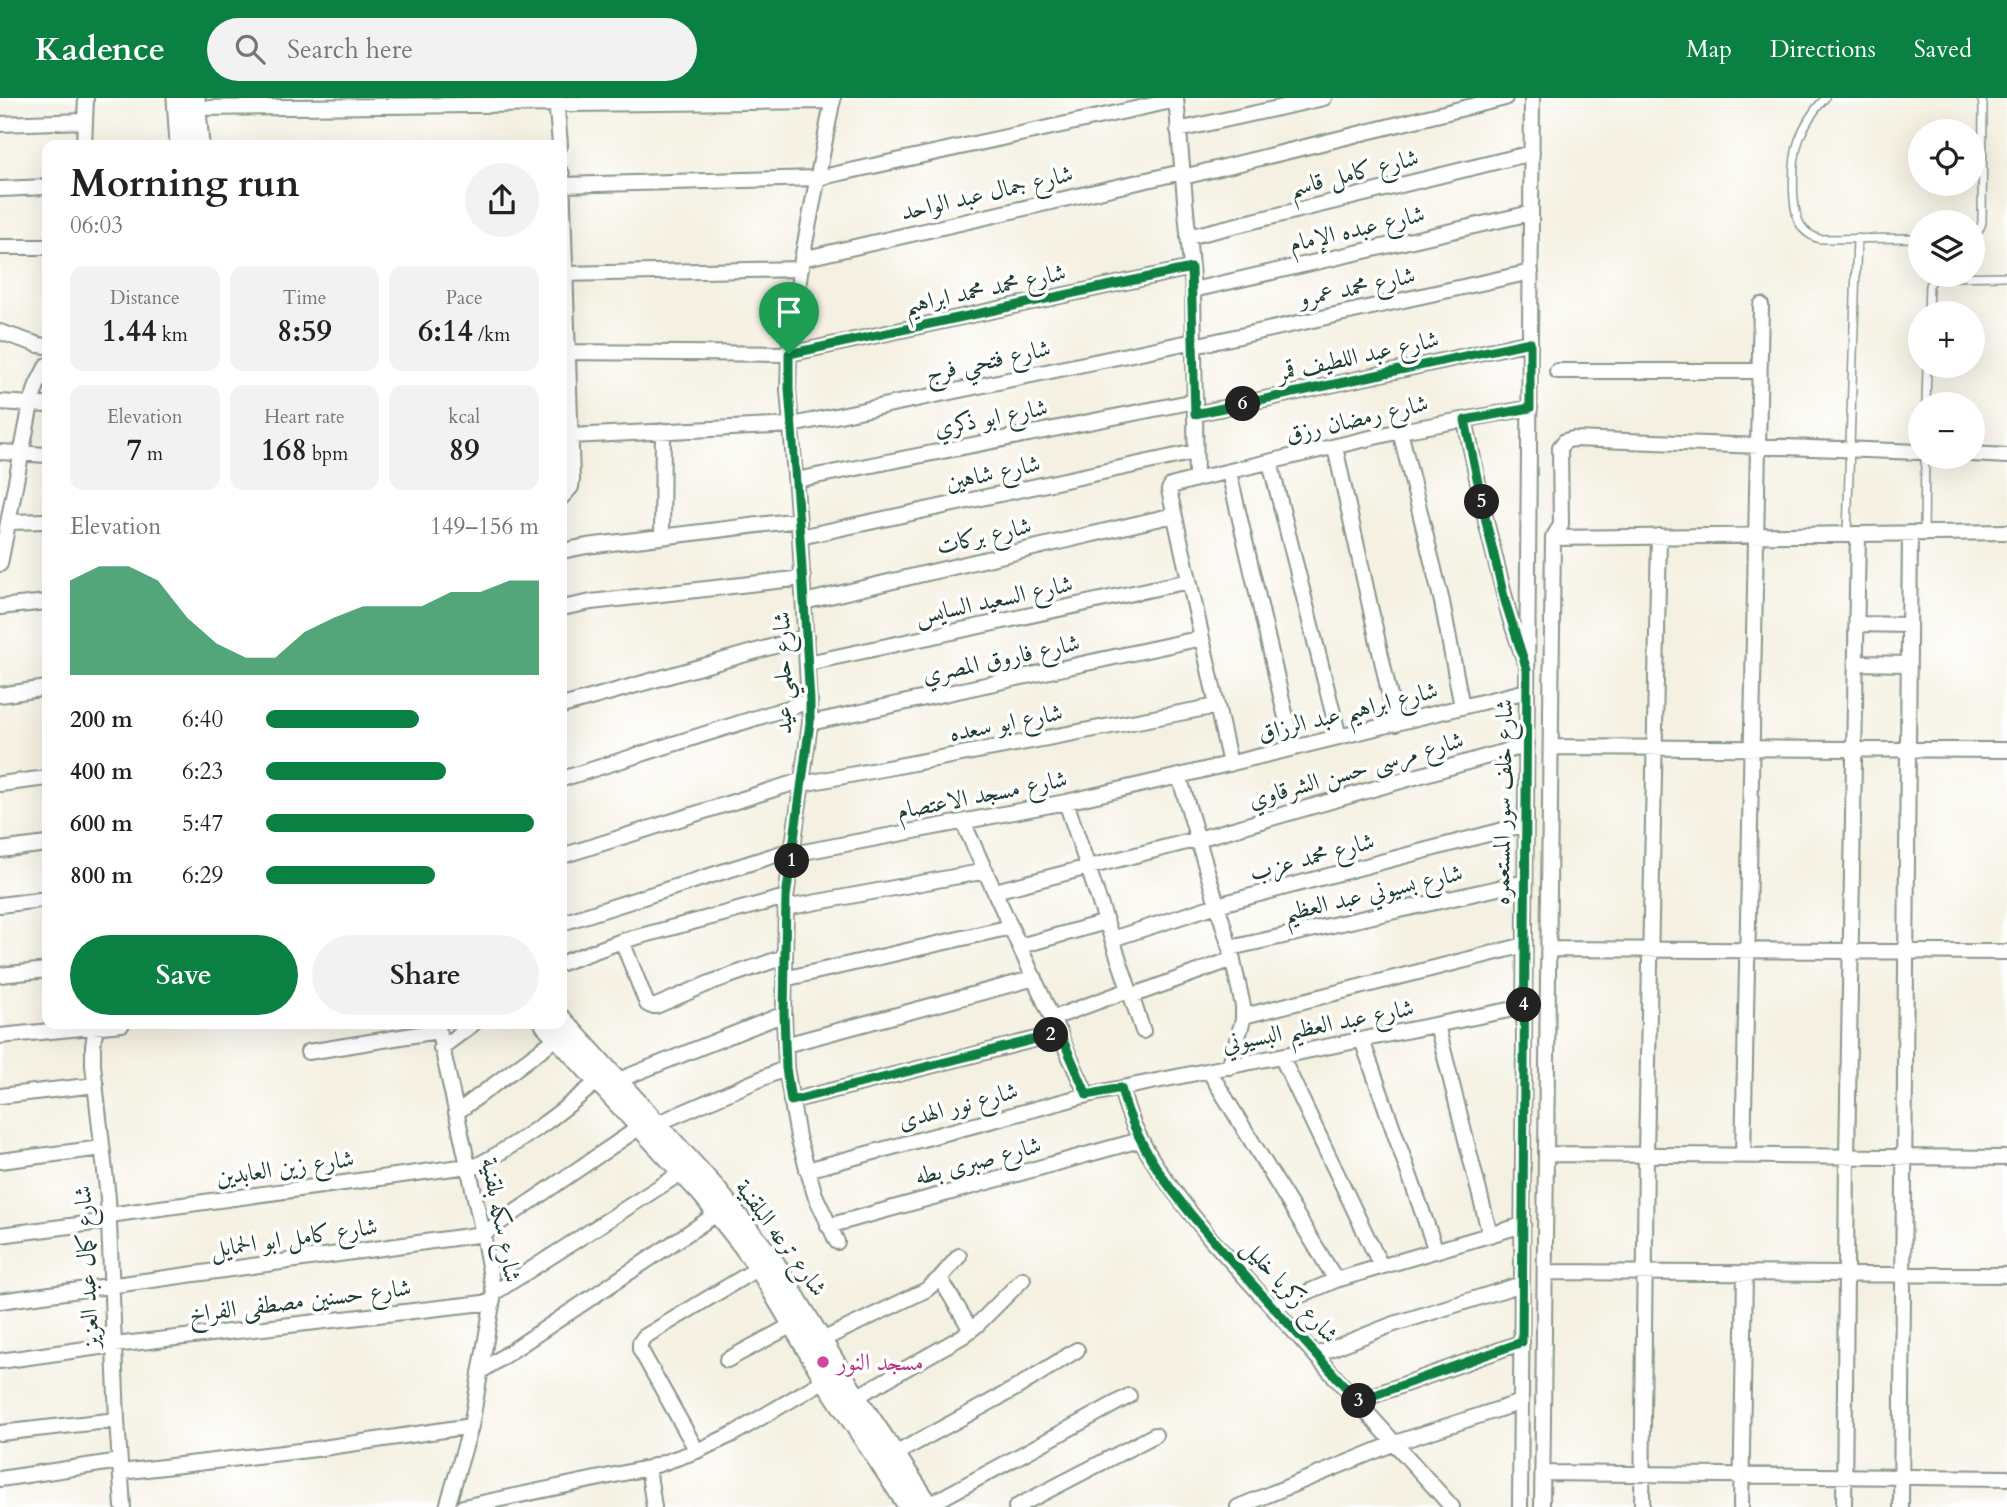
<!DOCTYPE html>
<html lang="en">
<head>
<meta charset="utf-8">
<style>
  :root { --surface:#fff; --page:#f2f2f2; --text:#222; --muted:#767676; --accent:#0b8043 }
  body { margin:0; font-family:Cardo,Amiri,serif; background:var(--page); color:var(--text); height:100vh; display:flex; flex-direction:column; font-size:26px; white-space:nowrap }
  * { box-sizing:border-box; margin:0 }
  p { font-size:23px; color:var(--muted) }
  .icon { flex:none; width:38px; height:38px; fill:none; stroke:currentColor; stroke-width:2; stroke-linecap:round; stroke-linejoin:round }
  .map { position:relative; flex:1; overflow:hidden }
  .side { position:absolute; left:42px; top:42px; width:525px; height:889px; display:flex; flex-direction:column; background:var(--surface); border-radius:14px; box-shadow:0 7px 28px #0002 }
  .side>* { flex:none }
  .tools { position:absolute; left:1908px; top:21px; display:grid; gap:14px }
  .tools a { display:grid; place-items:center; width:77px; height:77px; border-radius:50%; background:var(--surface); box-shadow:0 7px 28px #0002; font-size:35px }
  .pin { position:absolute; display:grid; place-items:center; width:60px; height:60px; color:#fff; margin:-72px -30px; border-radius:50% 50% 50% 0; rotate:-45deg; box-shadow:0 0 7px #0007 }
  .pin .icon { rotate:45deg }
  .km { position:absolute; width:35px; height:35px; margin:-18px; border-radius:50%; background:#222; color:#fff; font-size:19px; line-height:35px; text-align:center }
  .round { display:grid; place-items:center; flex:none; width:74px; height:74px; border-radius:37px; background:var(--page) }
  .head { display:flex; align-items:center; justify-content:space-between; height:119px; padding:0 28px }
  h1 { font-size:38px; font-weight:700; line-height:52px }
  .stats { display:grid; grid-template-columns:repeat(3,1fr); gap:10px; height:119px; padding:7px 28px }
  .stats div { display:grid; align-content:center; border-radius:14px; background:var(--page); text-align:center }
  .stats b { font-size:30px; font-weight:700 }
  .stats small { font-size:19px; font-weight:400 }
  .stats p { font-size:19px }
  .chart { height:196px; padding:14px 28px }
  .chart p { display:flex; justify-content:space-between }
  .chart svg { width:100%; height:126px; margin-top:7px; fill:var(--accent); opacity:.7 }
  .button { display:flex; gap:14px; margin-top:auto; padding:14px 28px }
  .button a { flex:1; height:80px; border-radius:42px; background:var(--accent); color:#fff; font-size:28px; font-weight:700; line-height:80px; text-align:center }
  .button a+a { background:var(--page); color:var(--text) }
  ul { padding:0 28px; list-style:none; font-size:23px }
  li { display:grid; grid-template-columns:112px 84px 1fr; align-items:center; height:52px }
  li i { height:18px; border-radius:9px; background:var(--accent) }
  header { display:flex; align-items:center; gap:42px; box-sizing:border-box; height:98px; padding:0 35px; background:var(--accent); color:#fff }
  header strong { font-size:33px }
  nav { display:flex; gap:38px; margin-inline-start:auto; font-size:24px }
  .search { width:490px; height:63px; background:var(--page); display:flex; align-items:center; gap:18px; box-sizing:border-box; padding:0 24px; border-radius:38px; color:var(--muted); font-size:26px }
  .map>svg:first-child { display:block }
</style>
</head>
<body>
<header>
<strong>Kadence</strong>
<div class="search"><svg class="icon" aria-label="search" viewBox="0 0 24 24"><circle cx="10" cy="10" r="6"/><path d="M15 15l6 6"/></svg>Search here</div>
<nav><a>Map</a><a>Directions</a><a>Saved</a></nav>
</header>
<div class="map">
<svg width="2007" height="1409" viewBox="0 0 2007 1409">
  <rect width="100%" height="100%" fill="#fff"/>
  <filter id="ink" filterUnits="userSpaceOnUse"><feTurbulence type="fractalNoise" baseFrequency=".0143" numOctaves="2"/><feDisplacementMap in="SourceGraphic" scale="14" xChannelSelector="R" yChannelSelector="G"/><feConvolveMatrix kernelMatrix="1 2 1 2 8 2 1 2 1" color-interpolation-filters="sRGB"/></filter>
  <filter id="wash" filterUnits="userSpaceOnUse"><feTurbulence type="fractalNoise" baseFrequency=".00686" numOctaves="4" result="noise"/><feDisplacementMap in="SourceGraphic" scale="28" xChannelSelector="R" yChannelSelector="G"/><feGaussianBlur stdDeviation="1.57" result="paint"/><feColorMatrix in="noise" values="0 0 0 0 0 0 0 0 0 0 0 0 0 0 0 0 0 1.4 0 .05"/><feComposite in="paint" operator="in"/></filter>
  <g filter="url(#wash)">
    <rect width="100%" height="100%" fill="#f4f1e2"/>
  </g>
  <g filter="url(#ink)">
    <g fill="none" stroke-linecap="round" stroke-linejoin="round">
      <defs>
        <path id="lane" d="M1825 0C1814 12 1804 27 1799 42 1792 61 1790 113 1802 129 1807 136 1813 139 1820 141L1920 140
          M1972 137 1979 132 1982 125 1983 7 1981 0
          M1928 215 1929 187 1936 179 2007 178
          M1926 306 1927 268
          M1924 435 1925 359
          M1847 436 1857 140"/>
        <path id="street" d="M556 0 560 47
          M833 0 802 161 789 256 788 291 800 439 810 625 786 799 784 916 786 970 798 1039 815 1097 837 1144
          M1176 0 1193 192 1196 381 1171 388 1169 392 1230 666
          M196 10 833 3
          M0 26 85 23
          M1178 32 1324 0
          M84 47 86 0
          M562 76 572 382 571 389 562 399
          M1183 79 1505 0
          M562 87 818 80 1176 2
          M0 91 47 89
          M1188 139 1532 55
          M0 149H47
          M802 161 1182 74
          M562 176 801 171
          M1193 192 1531 115
          M0 234 39 247 47 248
          M1194 248 1531 174
          M562 254 789 256 1191 170
          M1557 273H1759
          M0 304 47 307
          M1195 316 1530 244
          M1465 322 1487 428 1510 520 1524 561
          M1400 333 1442 504 1462 609
          M571 338 792 327 1194 243
          M1335 349 1396 626
          M0 354 47 357
          M1972 356 2007 358
          M1270 364 1339 639
          M1229 374 1293 650
          M1196 381 1400 333 1530 310
          M796 382 1195 303
          M8 424 47 423
          M662 439 663 333
          M800 439 1195 354
          M1553 440 2007 434
          M562 453 587 448 799 422
          M0 466 31 306 37 287 47 267
          M804 504 1174 417
          M0 509 47 504
          M562 510 591 504 803 480
          M1857 526 1909 527
          M808 565 1189 483
          M1856 565 1908 566
          M0 597 47 590
          M562 608 806 539
          M810 625 1202 540
          M1551 649 2007 652
          M1179 678 1230 850 1243 908V922L1229 969
          M562 681 810 603
          M0 686 47 680
          M802 686 1217 608
          M1066 704 1143 933
          M963 724 1087 997
          M0 752 47 746
          M793 756 1066 704 1179 678 1527 593
          M562 758 803 682
          M995 793 1198 741 1527 647
          M0 807 47 801
          M785 810 986 773
          M562 825 794 751
          M1112 841 1217 807 1526 726
          M622 843 647 906 651 908H656L712 884 784 859
          M1020 848 1106 824
          M1230 850 1525 784
          M1549 851 2007 854
          M562 865 622 843 786 799
          M0 877 47 872
          M784 881 1011 829
          M1131 898 1233 861
          M1244 918 1525 847
          M1053 920 1129 892
          M437 926 483 1136 494 1195 471 1328 447 1409
          M1437 927 1490 1137
          M96 928 93 948V967L108 1100 117 1322 123 1409
          M0 938 122 926
          M1362 942 1436 1153
          M785 947 1035 880
          M441 950 473 926
          M308 954 438 933
          M1281 958 1381 1168
          M1209 973 1336 1182
          M616 983 784 916
          M1121 990C1135 1049 1175 1095 1211 1141L1452 1409
          M0 998 96 987
          M791 1003 1060 935
          M456 1015 558 939
          M656 1026 786 970
          M1546 1056 2007 1060
          M1743 1058 1761 207
          M0 1063 102 1050
          M469 1072C519 1046 555 1019 598 983
          M807 1072 1087 997 1524 909
          M109 1117 468 1068
          M828 1128 1140 1042
          M0 1137 109 1123
          M1545 1174 2007 1177
          M940 1180 971 1232
          M494 1195 681 1075
          M0 1203 483 1136 640 1029
          M1273 1209 1336 1182 1523 1127
          M822 1242 926 1192 940 1180 959 1158
          M1316 1257 1391 1227 1522 1186
          M727 1262 792 1227
          M0 1263 114 1247 492 1204
          M480 1274 718 1115
          M856 1299 963 1238 977 1227 1023 1181
          M1358 1303 1522 1244
          M0 1335 117 1322
          M697 1353 640 1251V1245L644 1239 765 1166
          M895 1356 1016 1290 1077 1252
          M648 1370 654 1409
          M121 1374 316 1351 471 1328
          M1543 1375 2007 1380
          M0 1381 120 1363
          M929 1407 1129 1298
          M463 1409 648 1370 697 1353 733 1336 825 1282
          M1016 1409 1155 1337
          M1238 1409 1395 1345 1521 1304
          M1520 1409 1532 0
          M1542 1409 1553 440 1561 427 1560 349 1565 343 1573 341 1920 354
          M1642 1409 1646 1057 1659 438
          M1741 1409 1745 1176
          M1844 1409 1847 1059 1858 436
          M1901 1409 1910 435"/>
        <path id="secondary" d="M177 0 180 47
          M195 0 199 47
          M562 922 713 1088 772 1161 856 1299 930 1409
          M545 926 703 1097 741 1145 759 1170 825 1282 909 1409"/>
      </defs>
      <use href="#lane" stroke="#8a978b" stroke-width="10"/>
      <use href="#street" stroke="#8a978b" stroke-width="18"/>
      <use href="#secondary" stroke="#8a978b" stroke-width="23"/>
      <use href="#lane" stroke="#fff" stroke-width="7"/>
      <use href="#street" stroke="#fff" stroke-width="14"/>
      <use href="#secondary" stroke="#fff" stroke-width="19"/>
    </g>
  </g>
  <g fill="none" stroke-linecap="round" stroke-linejoin="round" filter="url(#ink)">
    <defs>
      <path id="route" d="M1191 170 1195 316 1530 244V310L1465 322 1487 428 1505 503 1527 572 1522 1244 1358 1303C1321 1262 1284 1221 1247 1180 1198 1126 1138 1063 1121 990L1087 997 1060 935 791 1003 786 970 784 916 786 799 810 625V603L800 439 789 291V256Z"/>
    </defs>
    <use href="#route" stroke="#fff" stroke-width="14"/>
    <use href="#route" stroke="#0b8043" stroke-width="9"/>
  </g>
  <circle fill="#d1479c" stroke="#fff" stroke-width="2.5" cx="823" cy="1264" r="7"/>
  <g text-anchor="middle" dominant-baseline="central" stroke-width="7" stroke-linejoin="round" paint-order="stroke">
    <g font-size="24" fill="#1f3d34" stroke="#fff">
      <text transform="translate(1354 75) rotate(-14)">شارع كامل قاسم</text>
      <text transform="translate(987 95) rotate(-13)">شارع جمال عبد الواحد</text>
      <text transform="translate(1357 131) rotate(-13)">شارع عبده الإمام</text>
      <text transform="translate(1357 189) rotate(-12)">شارع محمد عمرو</text>
      <text transform="translate(985 191) rotate(-12)">شارع محمد محمد ابراهيم</text>
      <text transform="translate(1358 258) rotate(-12)">شارع عبد اللطيف قمر</text>
      <text transform="translate(988 263) rotate(-12)">شارع فتحي فرج</text>
      <text transform="translate(991 320) rotate(-11)">شارع ابو ذكري</text>
      <text transform="translate(1357 321) rotate(-13)">شارع رمضان رزق</text>
      <text transform="translate(993 375) rotate(-12)">شارع شاهين</text>
      <text transform="translate(984 438) rotate(-13)">شارع بركات</text>
      <text transform="translate(994 502) rotate(-12)">شارع السعيد السايس</text>
      <text transform="translate(1001 561) rotate(-12)">شارع فاروق المصري</text>
      <text transform="translate(783 575) rotate(-91)">شارع حلمي عيد</text>
      <text transform="translate(1348 614) rotate(-14)">شارع ابراهيم عبد الرزاق</text>
      <text transform="translate(1006 625) rotate(-11)">شارع ابو سعده</text>
      <text transform="translate(1356 672) rotate(-16)">شارع مرسى حسن الشرقاوي</text>
      <text transform="translate(982 697) rotate(-11)">شارع مسجد الاعتصام</text>
      <text transform="translate(1503 704) rotate(-89)">شارع خلف سور المستعمره</text>
      <text transform="translate(1312 759) rotate(-15)">شارع محمد عزب</text>
      <text transform="translate(1373 795) rotate(-13)">شارع بسيوني عبد العظيم</text>
      <text transform="translate(1318 928) rotate(-11)">شارع عبد العظيم البسيوني</text>
      <text transform="translate(958 1008) rotate(-15)">شارع نور الهدى</text>
      <text transform="translate(978 1063) rotate(-15)">شارع صبرى بطه</text>
      <text transform="translate(285 1070) rotate(-8)">شارع زين العابدين</text>
      <text transform="translate(501 1122) rotate(79)">شارع سكه بلقنية</text>
      <text transform="translate(294 1140) rotate(-8)">شارع كامل ابو الحمايل</text>
      <text transform="translate(781 1140) rotate(54)">شارع ترعه البلقنية</text>
      <text transform="translate(87 1169) rotate(-93)">شارع كمال عبد العزيز</text>
      <text transform="translate(1290 1193) rotate(48)">شارع زكريا خليل</text>
      <text transform="translate(300 1203) rotate(-7)">شارع حسنين مصطفى الفراخ</text>
    </g>
    <g font-size="24" fill="#b23c85" stroke="#fff" text-anchor="start">
      <text x="837" y="1264">مسجد النور</text>
    </g>
  </g>
</svg>
<div class="tools">
<a><svg class="icon" aria-label="locate" viewBox="0 0 24 24"><circle cx="12" cy="12" r="6"/><path d="M12 2v4M12 18v4M2 12h4M18 12h4"/></svg></a>
<a><svg class="icon" aria-label="layers" viewBox="0 0 24 24"><path d="M12 4l9 5-9 5-9-5zM3 14l9 5 9-5"/></svg></a>
<a>+</a>
<a>−</a>
</div>
<div class="pin" style="left:789px;top:256px;background:#1e9e55"><svg class="icon" aria-label="arrive" viewBox="0 0 24 24"><path d="M6 21V4h12l-3 4 3 4H6"/></svg></div>
<b class="km" style="left:792px;top:763px">1</b>
<b class="km" style="left:1051px;top:937px">2</b>
<b class="km" style="left:1359px;top:1303px">3</b>
<b class="km" style="left:1524px;top:907px">4</b>
<b class="km" style="left:1482px;top:404px">5</b>
<b class="km" style="left:1243px;top:306px">6</b>
<section class="side">
<div class="head"><div><h1>Morning run</h1><p>06:03</p></div><a class="round"><svg class="icon" aria-label="share" viewBox="0 0 24 24"><path d="M12 15V3M7 8l5-5 5 5M5 13v7h14v-7"/></svg></a></div>
<div class="stats">
<div><p>Distance</p><b>1.44<small> km</small></b></div>
<div><p>Time</p><b>8:59</b></div>
<div><p>Pace</p><b>6:14<small> /km</small></b></div>
</div>
<div class="stats">
<div><p>Elevation</p><b>7<small> m</small></b></div>
<div><p>Heart rate</p><b>168<small> bpm</small></b></div>
<div><p>kcal</p><b>89</b></div>
</div>
<div class="chart"><p><span>Elevation</span>149–156 m</p>
<svg viewBox="0 0 160 44" preserveAspectRatio="none"><path d="M0 44V11L10 6L20 6L30 11L40 24L50 33L60 38L70 38L80 29L90 24L100 20L110 20L120 20L130 15L140 15L150 11L160 11V44z"/></svg>
</div>
<ul>
<li><b>200 m</b>6:40<i style="width:56%"></i></li>
<li><b>400 m</b>6:23<i style="width:66%"></i></li>
<li><b>600 m</b>5:47<i style="width:98%"></i></li>
<li><b>800 m</b>6:29<i style="width:62%"></i></li>
</ul>
<div class="button"><a>Save</a><a>Share</a></div>
</section>
</div>
</body>
</html>
